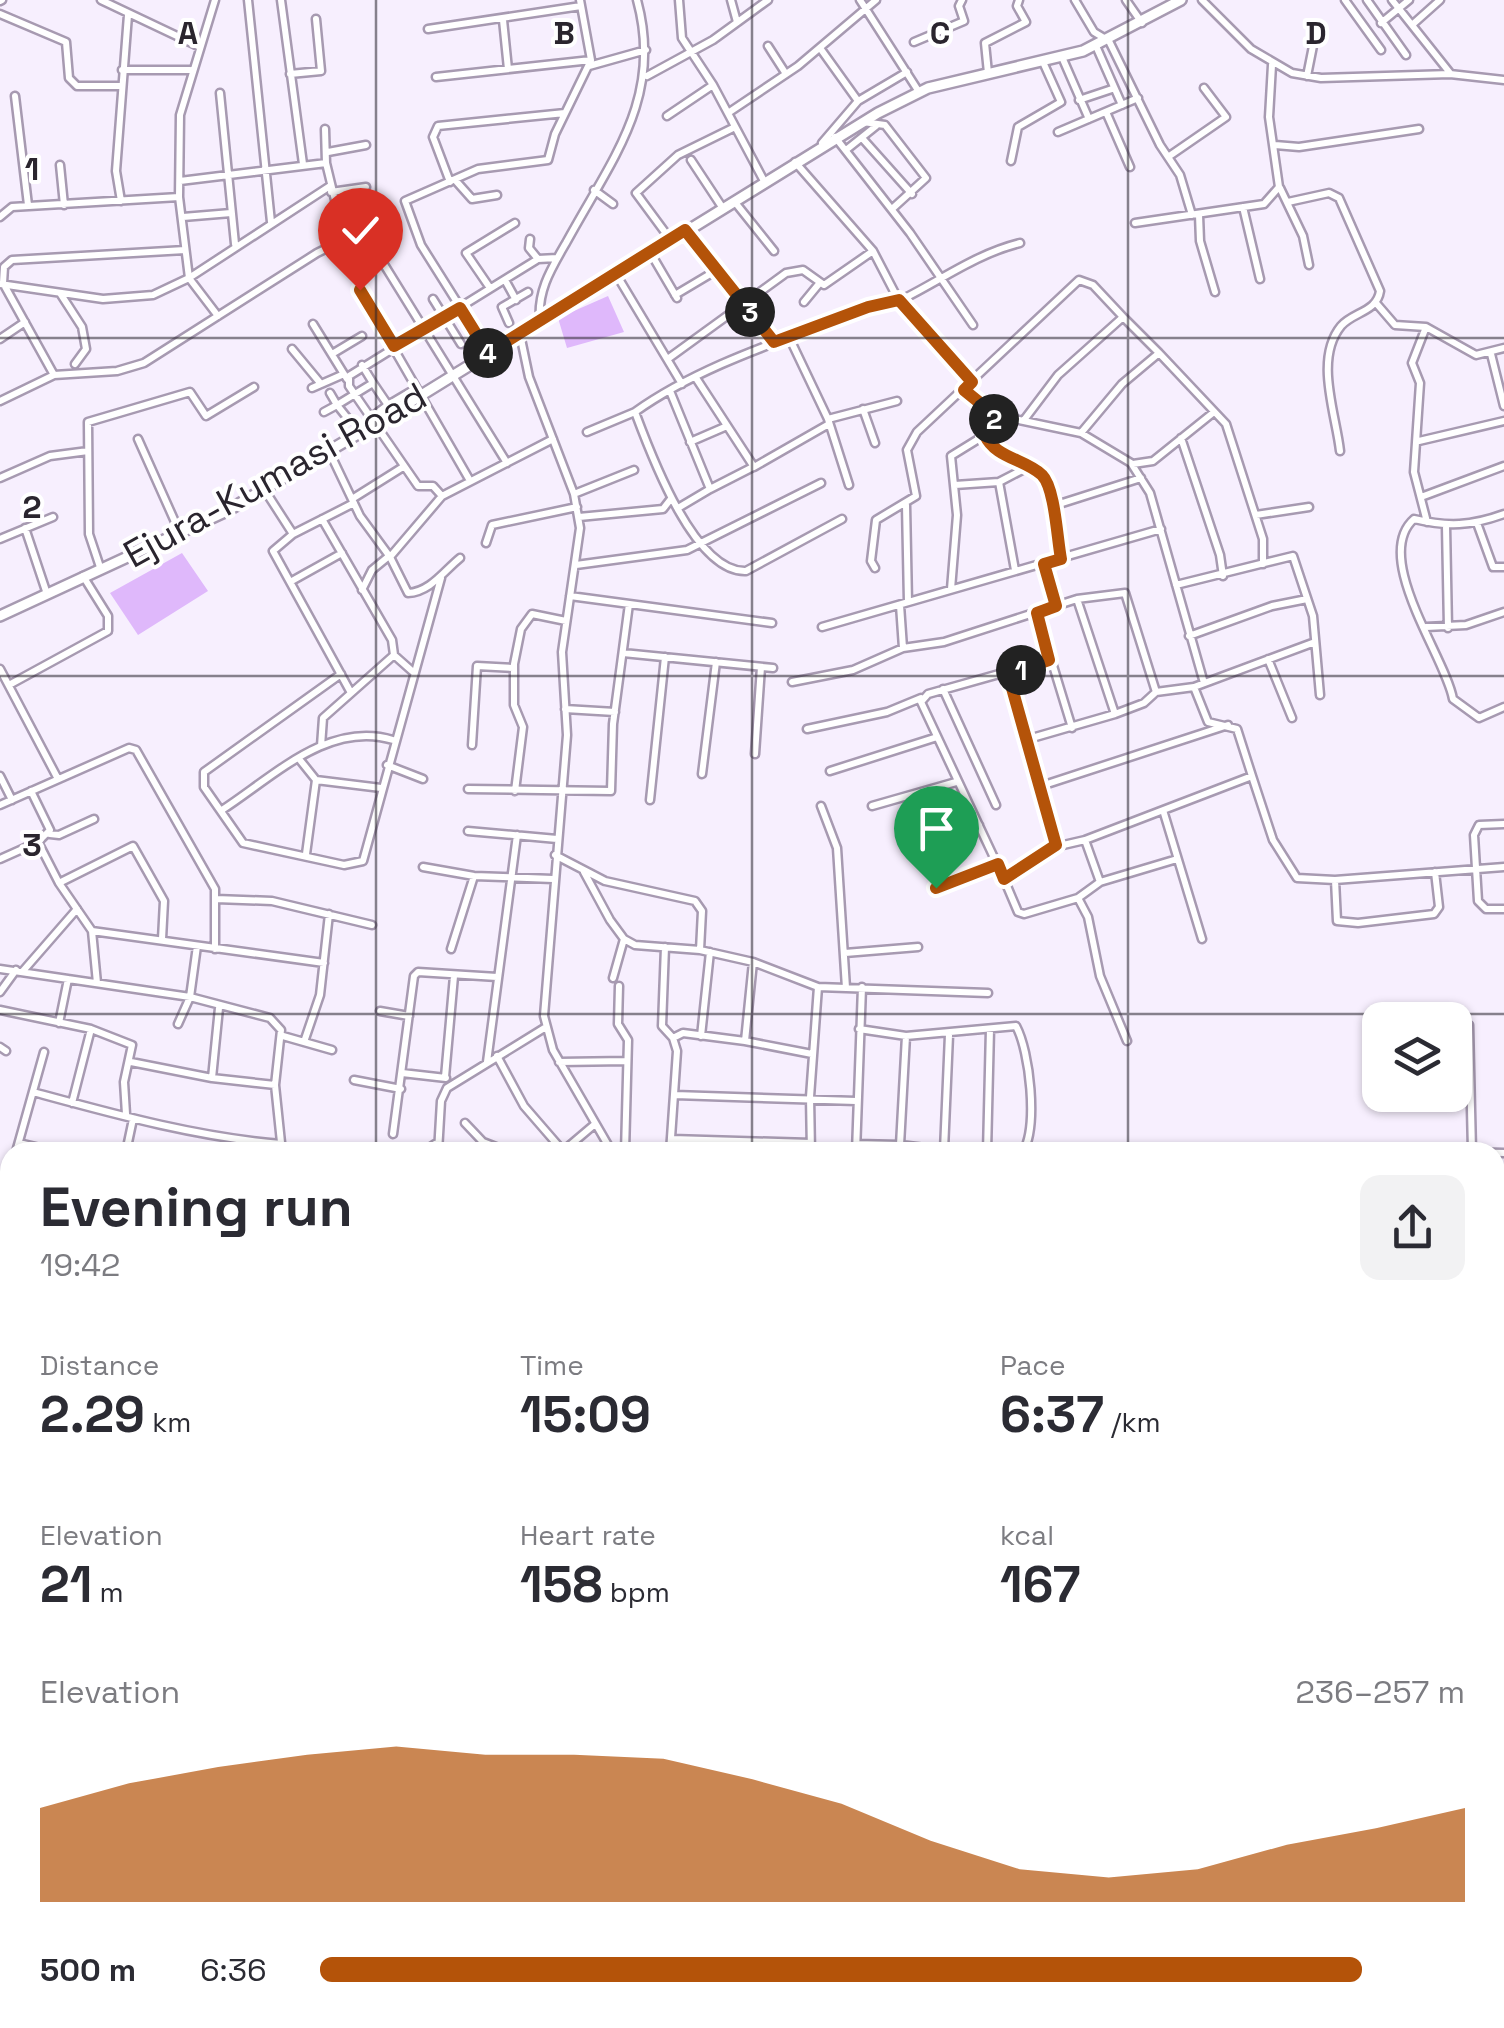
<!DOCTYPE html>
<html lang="en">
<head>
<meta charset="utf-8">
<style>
  :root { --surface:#fff; --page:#f2f2f3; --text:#2b2b33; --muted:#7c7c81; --accent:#b45309 }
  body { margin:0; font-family:"Space Grotesk",sans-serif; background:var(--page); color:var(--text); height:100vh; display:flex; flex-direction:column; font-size:38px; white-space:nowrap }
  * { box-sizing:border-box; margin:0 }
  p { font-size:32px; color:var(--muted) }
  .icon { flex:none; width:55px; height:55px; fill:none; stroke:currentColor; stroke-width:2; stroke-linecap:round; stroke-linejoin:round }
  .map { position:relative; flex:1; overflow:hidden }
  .details { position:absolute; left:0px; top:1142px; width:1505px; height:888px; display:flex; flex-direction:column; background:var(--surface); border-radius:30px 30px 0 0; box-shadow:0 2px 8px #0004 }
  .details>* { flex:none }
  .buttons { position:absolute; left:1362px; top:1002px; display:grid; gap:20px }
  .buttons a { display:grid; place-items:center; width:110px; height:110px; border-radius:20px; background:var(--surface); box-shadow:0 2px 8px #0004; font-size:50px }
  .pin { position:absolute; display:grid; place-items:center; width:85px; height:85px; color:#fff; margin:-102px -42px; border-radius:50% 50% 50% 0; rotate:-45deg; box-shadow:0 0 10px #0007 }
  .pin .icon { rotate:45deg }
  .km { position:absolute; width:50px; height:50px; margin:-25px; border-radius:50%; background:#222; color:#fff; font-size:28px; line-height:50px; text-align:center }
  .round { display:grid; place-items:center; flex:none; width:105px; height:105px; border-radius:20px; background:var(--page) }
  .overview { display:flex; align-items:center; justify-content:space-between; height:170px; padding:0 40px }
  h1 { font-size:55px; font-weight:700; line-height:75px }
  .figures { display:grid; grid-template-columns:repeat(3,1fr); gap:15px; height:170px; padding:10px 40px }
  .figures div { display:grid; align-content:center }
  .figures b { font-size:50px; font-weight:700 }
  .figures small { font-size:28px; font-weight:400 }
  .figures p { font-size:28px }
  .chart { height:280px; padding:20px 40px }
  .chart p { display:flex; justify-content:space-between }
  .chart svg { width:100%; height:180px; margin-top:10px; fill:var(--accent); opacity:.7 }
  ul { padding:0 40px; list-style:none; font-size:32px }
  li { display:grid; grid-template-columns:160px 120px 1fr; align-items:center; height:75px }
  li i { height:25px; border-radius:12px; background:var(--accent) }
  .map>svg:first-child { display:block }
</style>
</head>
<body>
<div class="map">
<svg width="1504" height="2028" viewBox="0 0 1504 2028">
  <rect width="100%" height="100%" fill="#f7effe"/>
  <path fill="#dfb8fb" d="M608 296 624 332 567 348 558 318Z
    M182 553 208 591 138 635 110 593Z"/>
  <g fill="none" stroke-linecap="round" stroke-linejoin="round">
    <path stroke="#86649f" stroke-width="2.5" d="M0 1669 10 1683
      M144 2028 153 2020"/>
    <defs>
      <path id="minor" d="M101 0 198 46
        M215 0 180 115 179 197 189 278 218 316
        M248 0 271 222
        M281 0 303 164
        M679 0 682 38 713 85 764 181
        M731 0 737 22
        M860 0 919 92
        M1075 0 1094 32 1109 41 1160 145 1180 175 1192 215
        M1126 0 1142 23
        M1202 0 1251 49 1292 73 1321 78 1450 74 1504 80
        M1345 0 1381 50
        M1367 0 1406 55
        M1392 0 1450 73
        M0 1 2 0
        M0 14 66 42 69 78 77 86H120
        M503 20 508 69
        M1381 23 1409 0
        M1412 25 1440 0
        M428 29 581 6
        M914 42 964 21 959 6 962 0
        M768 46 786 74
        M1096 46 1122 105
        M820 48 858 101 822 143
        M1062 57 1089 119
        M589 66 646 50
        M122 70H190
        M988 73 985 43 1026 22 1017 6 1019 0
        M290 74 321 71 316 19
        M647 76 713 40 768 0
        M1307 76 1313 46
        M436 77 591 60
        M220 93 235 244
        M15 96 28 205
        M1079 100 1112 89
        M858 101 907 72
        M1106 112 1130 167
        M728 113 798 66 876 0
        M667 116 713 85
        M863 122 885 125 926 178 892 209
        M325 129 326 163
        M1058 132 1138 98
        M835 137 910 233 973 325
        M862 138 912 194
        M1275 145 1299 147 1419 129
        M846 150 876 126
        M328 152 366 145
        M1168 157 1226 117 1204 88
        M691 160 722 207
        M1011 161 1018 127 1061 102 1043 62
        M795 162 873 251 899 301 972 382
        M60 165 64 205
        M180 181 326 163 344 237
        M456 181 472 199 497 195
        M450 182 433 137 438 126 565 113
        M1280 188 1303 236 1309 265
        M594 190 613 204
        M331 192 366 187
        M121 201 116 171 128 15
        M734 201 774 251
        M1288 202 1329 193 1339 198 1380 291C1377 312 1353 312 1341 326 1314 359 1336 414 1340 451
        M1243 207 1260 279
        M1199 215 1200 241 1215 292
        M0 217 12 207 179 197
        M183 217 231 213
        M1135 223 1264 204 1279 187 1269 117 1272 65
        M686 231 774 343
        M530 239 529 248 538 259
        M670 239 636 193 678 155 735 127
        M185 250 12 260 4 267 3 283 54 375 117 371 144 363 317 253 358 233 367 237 507 463
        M650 252 677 298
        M616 274 682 384
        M505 280 516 300
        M0 284 103 299 153 295 189 278 330 186
        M490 288 466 253 515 223
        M360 290 469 479
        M60 293 82 327 86 349 75 364
        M675 295 717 270
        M433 299 461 344
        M804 302 818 285
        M1376 303 1395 325 1426 327 1476 355 1504 348
        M540 322C537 291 551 269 566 243 611 160 664 98 637 0
        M509 323 502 307 528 292
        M313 324 347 379
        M1426 327 1412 363 1420 383 1414 472 1427 522
        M520 334 529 377 574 494 580 528 562 652 567 735 544 1016 553 1050 612 1152
        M789 337 828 419 849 485
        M0 339 25 322
        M292 349 321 384
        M489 353 421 245 405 201 478 169 548 160 555 134 591 60 580 0
        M332 354 362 336
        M1491 354 1504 406
        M669 358 786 273 803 270 824 285 873 251
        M362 365 373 383
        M696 378 754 467 829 424
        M312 388 344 374
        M964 390 995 415 1081 433 1131 463 1150 493 1204 683
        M670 391 710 489 678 508
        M0 401 54 375
        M388 405 410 392
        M863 409 875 443
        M324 412 337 405 330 393
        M828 419 897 401
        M349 420 337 405 373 383 388 405 369 419
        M1024 420 1058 375 1123 317 1159 353
        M587 432 635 412
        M1081 433 1122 384 1159 353 1226 424 1263 539V564
        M985 435 990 445 1042 475 1053 506 1141 478
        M1181 438 1220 555 1223 576
        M138 439 180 533
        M1419 441 1504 421
        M690 442 727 426
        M329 451 360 516 390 557 408 593C430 592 444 571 460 558
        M1133 464 1153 461 1214 412
        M0 478 50 456 88 451
        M999 482 1015 570
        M955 485 999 482 1026 468
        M264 489 293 534
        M710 489 753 467
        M574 494 634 470
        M442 496 433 486H418L349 386V376L538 259 557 258
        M1421 497 1504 466
        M352 499 403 467
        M906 505 908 602
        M1053 506 1061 559
        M1504 514C1471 526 1448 527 1414 519 1371 557 1446 658 1453 699L1479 718 1504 707
        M1256 515 1309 507
        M579 517 663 509 670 500
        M322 519 392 640 394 655
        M842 519 746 571C694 573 650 452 635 412 701 365 784 340 859 311 873 305 889 305 903 299 943 279 976 254 1020 243
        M1477 523 1493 567H1504
        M1446 526 1448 628
        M25 528 47 594
        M0 539 53 517
        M486 543 492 525 577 507
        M390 557 442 496 553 439
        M1045 564 1056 606
        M576 565 687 550 821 483
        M875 568 871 561 876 520 916 496 907 450 917 432 1079 280 1093 285 1123 317
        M101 570 89 534 88 422 190 392 206 416 254 387
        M290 582 342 553
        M1176 585 1293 556 1313 616 1320 695
        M951 589 957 515 951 456 985 435 995 415
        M362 590 372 570 389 556
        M570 596 772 623
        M1077 599 1115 714
        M900 605 903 648
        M1037 613 1072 728
        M822 627 1161 529
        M1426 627 1466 625 1504 612
        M1189 636 1272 606 1307 599
        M623 653 773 668
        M1268 659 1292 718
        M0 669 58 779
        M341 674 204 772V787L243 843 344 865 363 861 441 578
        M1008 674 1057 845
        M792 682 853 670 903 648 944 642 1077 599 1125 593 1156 692
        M9 685 108 631V616L83 576
        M1194 687 1208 722 1237 729 1252 776
        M943 689 996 805
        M350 691 273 551 293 534 354 503
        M565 709 615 712
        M807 729 887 712 921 698
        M1025 740 1115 714 1144 703 1156 692 1194 687 1315 642
        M472 745 477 666 514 668
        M321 746 323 718 394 655 412 671
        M755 754 761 667
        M300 760 316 780 306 854
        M387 765 423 779
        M830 771 934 738
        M702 774 716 662
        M0 776 12 800
        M316 780 381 788
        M1038 787 1228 725
        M468 789 611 791 613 724 629 604
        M31 791 50 830 38 842 59 883 92 931 97 983
        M515 791 523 727 514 705V664L521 629 532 614 566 621
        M650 800 665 657
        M0 805 129 748 136 750 215 889V949
        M821 806 837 848 846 988
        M872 806 956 782
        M222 810C273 777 329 720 393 740
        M1163 810 1202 939
        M1504 824 1479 825 1474 835 1478 901 1486 909H1504
        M468 831 557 839
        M50 834 59 835 94 819
        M1085 840 1100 882
        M906 845 979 825
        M555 855 605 881 695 901 702 911 700 950
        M0 859 38 842
        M1177 859 1100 882 1078 898 1024 914 1018 912 1004 879 1046 849 1085 840 1252 776 1273 840 1297 878 1335 880 1504 867
        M423 867 474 876 553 879
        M584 872 610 920 624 939 635 945 700 950 753 962 818 987 988 993
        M1004 879 921 702 928 694 1049 660
        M1335 880 1337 921 1358 923 1434 914 1439 907 1435 872
        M59 883 133 846 164 901 162 939
        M936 888 998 863
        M1078 898 1088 917 1100 976 1127 1041
        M216 899 272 901 372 925
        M92 931 324 963
        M197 946 190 997 270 1018 281 1030 275 1085 282 1152
        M665 947 662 1026 673 1038 677 1051 670 1152
        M451 949 474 876
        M845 953 918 947
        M0 969 190 997 178 1024
        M23 971 77 909
        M613 978 624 939
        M619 986 618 1024 628 1040 625 1152
        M0 992 16 970
        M219 1008 212 1078 275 1085
        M0 1010 91 1029 132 1045 124 1082 126 1114
        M380 1011 409 1016
        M59 1023 68 979
        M1469 1025 1472 1151
        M859 1029 906 1036 1016 1026C1030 1052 1038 1126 1023 1152
        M283 1036 332 1050
        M701 1036 710 952
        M673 1038 683 1033 745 1041 753 962
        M745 1041 812 1054
        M304 1042 320 995 329 914
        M0 1047 6 1051
        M497 1056 524 1106 563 1151
        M131 1062 212 1078
        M487 1062 517 835
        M559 1062 627 1061
        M402 1073 446 1078
        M445 1077 454 976
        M354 1080 401 1089
        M33 1092C114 1114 196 1137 281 1144
        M675 1095 856 1101
        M72 1103 91 1029
        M465 1123 483 1142 509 1152
        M393 1134 414 976 418 972 497 977
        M672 1139 811 1143
        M19 1143 57 1152
        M856 1144 900 1145 906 1036
        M900 1145 959 1152
        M944 1150 949 1035
        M16 1152 44 1052
        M126 1152 133 1119
        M423 1152 435 1144
        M438 1152 441 1101 447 1088 546 1027
        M562 1152 595 1124
        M811 1152 810 1097 818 987
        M856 1152 862 987
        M987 1152 990 1029
        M1463 1152 1504 1153
        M7 1172 10 1224
        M1495 1199H1504
        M0 1260 10 1259
        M1495 1287H1504
        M0 1306 10 1303
        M0 1351 10 1348
        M0 1406 10 1404
        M1495 1411 1504 1414
        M1495 1456 1504 1461
        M0 1506 10 1503
        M0 1523 2 1545
        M1495 1587 1504 1563
        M0 1743 10 1742
        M2 1793 4 1781 10 1777
        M0 1847 10 1846
        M1495 1889 1504 1881
        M0 1895 10 1894
        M0 1945H10
        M5 1945 10 1956
        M1495 1974 1504 1985
        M0 2008 10 2006
        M1495 2014 1504 2004
        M232 2020 234 2028
        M281 2020 283 2028
        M332 2020 333 2028
        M372 2020 377 2028
        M431 2020 433 2028
        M543 2020 546 2028
        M644 2020 645 2028
        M1021 2020 1022 2028
        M1065 2020 1081 2028
        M1140 2020V2028
        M1338 2020 1345 2028
        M563 2028 597 2026
        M726 2028 760 2022
        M883 2028 889 2020
        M1438 2028 1440 2020
        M1482 2028 1489 2020"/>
      <path id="major" d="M0 616 227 511 373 425 878 113 928 88 1083 51 1181 0"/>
    </defs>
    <use href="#minor" stroke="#a79ab1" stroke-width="11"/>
    <use href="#major" stroke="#a79ab1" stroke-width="14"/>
    <use href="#minor" stroke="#fff" stroke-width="6"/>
    <use href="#major" stroke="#fff" stroke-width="9"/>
  </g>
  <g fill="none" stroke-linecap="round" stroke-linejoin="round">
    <defs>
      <path id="route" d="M360 290 394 346 460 308 488 353 685 230 774 342 868 307 899 300 972 382 964 390 996 416 985 435C995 458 1025 459 1042 475 1055 488 1057 538 1061 559L1044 564 1056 606 1037 613 1049 660 1008 674 1056 845 1004 879 998 864 936 888"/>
    </defs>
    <use href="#route" stroke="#fff" stroke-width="20"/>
    <use href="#route" stroke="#b45309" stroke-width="12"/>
  </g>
  <path fill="none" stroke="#2a252e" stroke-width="2.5" stroke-opacity="0.55" d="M376 0V1152M752 0V1152M1128 0V1152M0 338H1504M0 676H1504M0 1014H1504M0 1352H10M1495 1352H1504M0 1690H10M1495 1690H1504M376 2020V2028M752 2020V2028M1128 2020V2028"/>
  <g text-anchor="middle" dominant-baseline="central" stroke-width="8" stroke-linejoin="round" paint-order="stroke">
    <g font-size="38" fill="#2a252e" stroke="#fff">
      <text transform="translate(275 475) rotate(-29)">Ejura-Kumasi Road</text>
    </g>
  </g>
  <g font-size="32" text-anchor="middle" font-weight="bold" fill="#2a252e" stroke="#fff" stroke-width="8" stroke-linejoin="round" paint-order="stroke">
    <text x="188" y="44">A</text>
    <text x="564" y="44">B</text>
    <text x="940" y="44">C</text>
    <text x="1316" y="44">D</text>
    <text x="32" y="180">1</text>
    <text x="32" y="518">2</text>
    <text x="32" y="856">3</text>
  </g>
</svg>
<div class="buttons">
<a><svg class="icon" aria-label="layers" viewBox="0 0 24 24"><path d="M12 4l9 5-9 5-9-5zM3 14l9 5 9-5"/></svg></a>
</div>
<div class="pin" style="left:936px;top:888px;background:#1e9e55"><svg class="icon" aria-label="arrive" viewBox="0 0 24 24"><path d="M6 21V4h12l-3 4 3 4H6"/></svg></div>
<div class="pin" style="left:360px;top:290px;background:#d93025"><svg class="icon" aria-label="check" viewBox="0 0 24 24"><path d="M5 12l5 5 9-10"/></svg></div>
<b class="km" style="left:1021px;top:670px">1</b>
<b class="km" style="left:994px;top:419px">2</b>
<b class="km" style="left:750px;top:312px">3</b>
<b class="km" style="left:488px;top:353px">4</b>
<section class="details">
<div class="overview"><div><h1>Evening run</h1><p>19:42</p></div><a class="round"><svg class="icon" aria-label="share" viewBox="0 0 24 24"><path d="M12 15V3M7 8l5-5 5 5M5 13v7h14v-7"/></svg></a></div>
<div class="figures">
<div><p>Distance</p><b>2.29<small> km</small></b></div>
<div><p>Time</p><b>15:09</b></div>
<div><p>Pace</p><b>6:37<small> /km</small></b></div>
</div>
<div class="figures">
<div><p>Elevation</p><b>21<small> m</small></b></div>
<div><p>Heart rate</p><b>158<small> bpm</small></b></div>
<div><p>kcal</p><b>167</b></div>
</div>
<div class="chart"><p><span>Elevation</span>236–257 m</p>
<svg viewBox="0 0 160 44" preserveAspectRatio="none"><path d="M0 44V21L10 15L20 11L30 8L40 6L50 8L60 8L70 9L80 14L90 20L100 29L110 36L120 38L130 36L140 30L150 26L160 21V44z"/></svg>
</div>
<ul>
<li><b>500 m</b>6:36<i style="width:91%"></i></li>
</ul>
</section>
</div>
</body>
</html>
